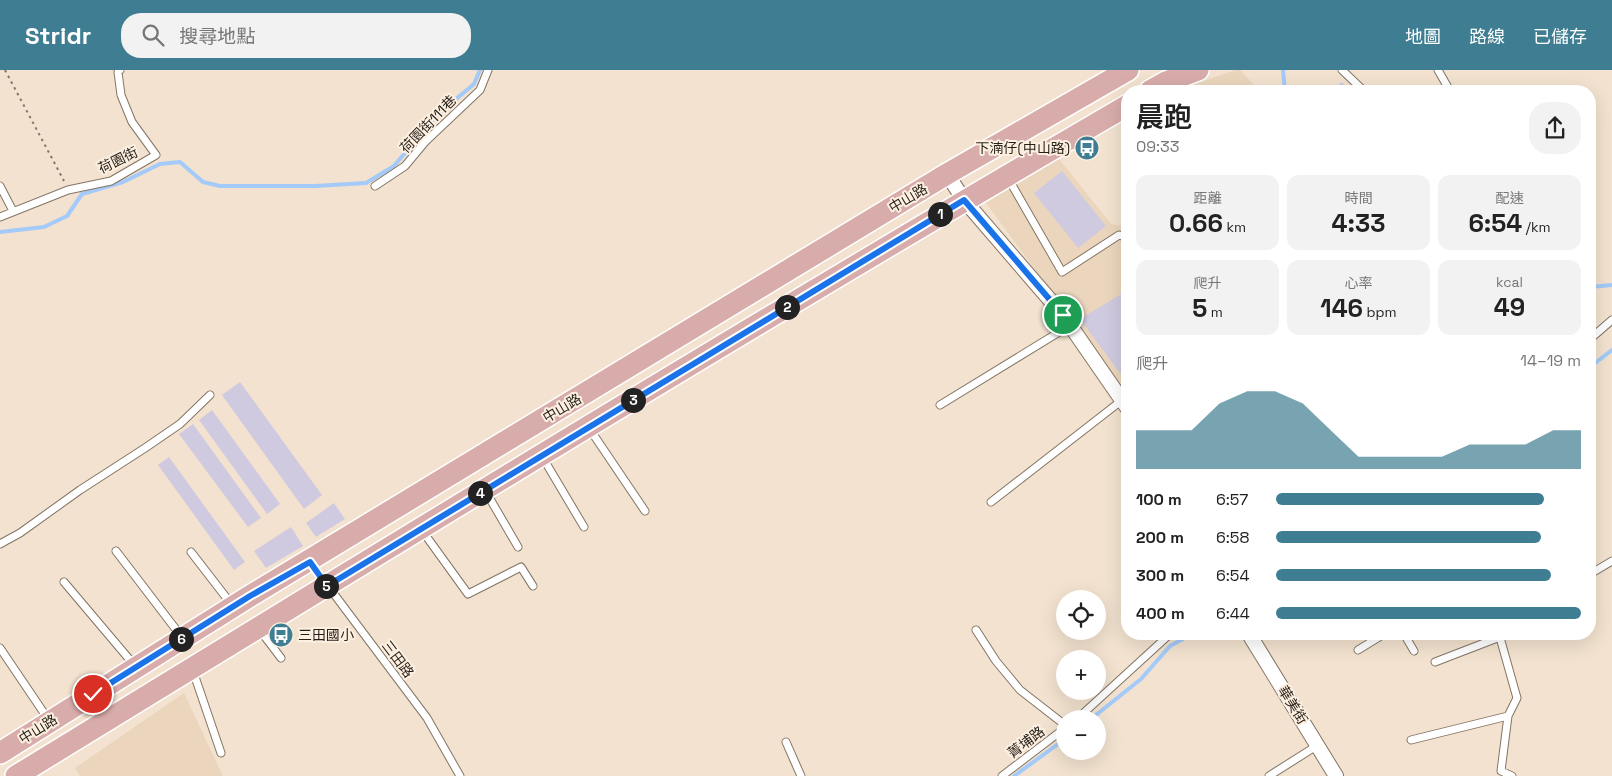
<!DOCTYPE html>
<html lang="zh-TW">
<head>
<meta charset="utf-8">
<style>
  :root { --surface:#fff; --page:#f2f2f2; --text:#222; --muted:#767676; --accent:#3f7e92 }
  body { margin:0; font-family:"Space Grotesk","Noto Sans TC",sans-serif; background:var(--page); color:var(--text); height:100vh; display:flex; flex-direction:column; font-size:19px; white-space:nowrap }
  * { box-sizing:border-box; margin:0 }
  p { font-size:16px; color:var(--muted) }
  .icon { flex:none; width:28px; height:28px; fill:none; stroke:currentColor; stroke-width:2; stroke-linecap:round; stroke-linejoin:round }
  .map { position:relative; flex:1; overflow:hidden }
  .panel { position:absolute; left:1121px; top:15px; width:475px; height:555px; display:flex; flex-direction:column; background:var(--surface); border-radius:20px; box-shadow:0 5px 20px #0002 }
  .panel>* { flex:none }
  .controls { position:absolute; left:1056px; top:520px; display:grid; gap:10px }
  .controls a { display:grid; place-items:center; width:50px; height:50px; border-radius:50%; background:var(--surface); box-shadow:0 5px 20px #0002; font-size:25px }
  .pin { position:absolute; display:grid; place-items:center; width:42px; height:42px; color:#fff; margin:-21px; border:2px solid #fff; border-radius:50%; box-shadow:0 1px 5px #0007 }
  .km { position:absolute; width:25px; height:25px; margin:-12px; border-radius:50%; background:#222; color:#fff; font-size:14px; line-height:25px; text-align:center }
  .round { display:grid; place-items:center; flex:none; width:52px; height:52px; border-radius:20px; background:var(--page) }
  .headline { display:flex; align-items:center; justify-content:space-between; height:85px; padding:0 15px }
  h1 { font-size:28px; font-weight:600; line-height:38px }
  .stats { display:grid; grid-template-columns:repeat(3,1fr); gap:8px; height:85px; padding:5px 15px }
  .stats div { display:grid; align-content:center; border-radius:12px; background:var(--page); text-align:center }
  .stats b { font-size:25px; font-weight:600 }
  .stats small { font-size:14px; font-weight:400 }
  .stats p { font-size:14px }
  .chart { height:140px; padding:10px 15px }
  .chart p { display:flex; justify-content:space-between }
  .chart svg { width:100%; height:90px; margin-top:5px; fill:var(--accent); opacity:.7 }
  ul { padding:0 15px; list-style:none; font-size:16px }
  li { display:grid; grid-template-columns:80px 60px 1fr; align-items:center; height:38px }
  li i { height:12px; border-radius:6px; background:var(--accent) }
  header { display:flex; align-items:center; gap:30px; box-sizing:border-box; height:70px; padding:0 25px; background:var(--accent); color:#fff }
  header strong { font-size:24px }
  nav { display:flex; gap:28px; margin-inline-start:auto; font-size:18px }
  .search { width:350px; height:45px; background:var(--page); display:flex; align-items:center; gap:12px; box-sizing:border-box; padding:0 18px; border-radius:20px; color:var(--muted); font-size:19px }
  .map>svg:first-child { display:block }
</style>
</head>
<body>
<header>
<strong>Stridr</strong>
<div class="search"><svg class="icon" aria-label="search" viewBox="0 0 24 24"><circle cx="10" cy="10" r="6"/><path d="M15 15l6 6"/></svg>搜尋地點</div>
<nav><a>地圖</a><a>路線</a><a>已儲存</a></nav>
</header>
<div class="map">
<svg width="1612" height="706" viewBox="0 0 1612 706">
  <rect width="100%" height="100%" fill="#f2e2cf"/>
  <path fill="#ebd6bd" d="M1236 0H1240L1260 21 1176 20Z
    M1055 84 1111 154 1127 157V325L986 133Z
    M184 623 222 704 221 706H80L75 698Z"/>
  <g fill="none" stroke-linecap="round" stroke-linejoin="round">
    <path stroke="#a3caf8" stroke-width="4" d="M1283 0 1285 21
      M0 162 44 157 67 146 82 124 123 112 160 94 180 92 203 112 220 116H315L366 113 394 96 438 44 474 14 480 0
      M1590 217 1612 215
      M1590 297 1612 280
      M1091 649 1141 609 1170 576 1192 564
      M1014 706 1065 669"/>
  </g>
  <path fill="#d0cae0" d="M1342 12 1350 21H1330Z
    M1062 101 1106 156 1078 178 1034 123Z
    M1128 220V314L1080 249Z
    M240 312 322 425 304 439 222 325Z
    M212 340 280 434 267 444 199 350Z
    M193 354 261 448 248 457 179 364Z
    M169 387 245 492 234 500 158 395Z
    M334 433 345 449 316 467 306 453Z
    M291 457 303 476 266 498 254 481Z"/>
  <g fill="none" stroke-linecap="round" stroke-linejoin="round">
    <defs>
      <path id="lane" d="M1342 0 1364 21
        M1438 0 1450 21
        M1008 108 1062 202 1119 165 1128 168
        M0 116 13 141
        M375 116 405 96 425 72 480 20 488 0
        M0 147 68 120 111 111 156 85 132 52 121 25 118 2 120 0
        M1590 269 1612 250
        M940 335 1069 256
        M589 358 645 441
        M543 388 584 457
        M486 422 518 477
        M991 432 1121 331
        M421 459 468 524 521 497 533 516
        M0 474 20 463 80 420 145 378 180 354 210 325
        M116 481 181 566
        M191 482 232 535
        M310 492 427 648 460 706
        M1590 504 1612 491
        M64 512 135 596
        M259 559 281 588
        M976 560 996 591 1020 620 1065 655
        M1404 564 1414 581
        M1499 564 1517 628 1508 646 1501 701 1512 706
        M0 578 48 649
        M1358 580 1384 564
        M1435 592 1500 567
        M193 601 221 683
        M1077 649 1170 564
        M1411 670 1508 646
        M786 672 801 706
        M1002 706 1065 658
        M1269 706 1318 675"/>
      <path id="street" d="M947 104 964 130 1063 245 1128 339
        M1249 564 1336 706"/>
      <path id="primary" d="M1150 21 1166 12 1198 0
        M0 683 250 526 947 104 1128 0
        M16 706C385 480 754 253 1128 35"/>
    </defs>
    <use href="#lane" stroke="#837564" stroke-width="9"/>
    <use href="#street" stroke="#837564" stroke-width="16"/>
    <use href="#primary" stroke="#fff" stroke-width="24"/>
    <path stroke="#82776b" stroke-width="2" stroke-dasharray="2.5 4" stroke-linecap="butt" d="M5 0 64 111"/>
    <use href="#lane" stroke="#fff" stroke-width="7"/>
    <use href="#street" stroke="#fff" stroke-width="14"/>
    <use href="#primary" stroke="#d8acaa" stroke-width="21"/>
  </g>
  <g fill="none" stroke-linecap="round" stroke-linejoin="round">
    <defs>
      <path id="route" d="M93 624 250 526 310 492 327 516 964 130 1063 245"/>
    </defs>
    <use href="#route" stroke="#fff" stroke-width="10"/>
    <use href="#route" stroke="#1a73e8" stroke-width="6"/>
  </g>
  <defs>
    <symbol id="bus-disc" viewBox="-11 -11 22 22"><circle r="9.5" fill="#3f7e92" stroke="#fdf0e1"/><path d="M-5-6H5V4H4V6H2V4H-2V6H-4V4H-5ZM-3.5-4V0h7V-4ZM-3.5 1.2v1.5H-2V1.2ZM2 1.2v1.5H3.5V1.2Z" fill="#fff"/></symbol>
  </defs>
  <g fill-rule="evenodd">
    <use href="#bus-disc" x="1073" y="64" width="28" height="28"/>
    <use href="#bus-disc" x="267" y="551" width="28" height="28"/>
  </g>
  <g text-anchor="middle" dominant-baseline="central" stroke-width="4" stroke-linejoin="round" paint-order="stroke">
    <g font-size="14" fill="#251f18" stroke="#fdf0e1">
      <text transform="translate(428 54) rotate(-46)">荷園街111巷</text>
      <text transform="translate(118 90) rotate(-26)">荷園街</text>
      <text transform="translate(908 128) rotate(-31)">中山路</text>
      <text transform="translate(562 338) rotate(-31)">中山路</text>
      <text transform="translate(398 589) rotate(53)">三田路</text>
      <text transform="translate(1293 635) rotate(58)">華美街</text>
      <text transform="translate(38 659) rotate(-32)">中山路</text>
      <text transform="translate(1026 672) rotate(-37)">菁埔路</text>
    </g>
    <g font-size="14" fill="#251f18" stroke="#fdf0e1" text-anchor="end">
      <text x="1070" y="78">下湳仔(中山路)</text>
      <text x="298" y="565" text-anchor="start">三田國小</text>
    </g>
  </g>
</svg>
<div class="controls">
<a><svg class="icon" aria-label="locate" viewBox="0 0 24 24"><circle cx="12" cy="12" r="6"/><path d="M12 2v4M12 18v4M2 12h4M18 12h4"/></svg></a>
<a>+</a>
<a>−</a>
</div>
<div class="pin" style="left:1063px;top:245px;background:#1e9e55"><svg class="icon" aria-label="arrive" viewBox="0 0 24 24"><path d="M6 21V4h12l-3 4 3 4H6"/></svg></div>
<div class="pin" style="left:93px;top:624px;background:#d93025"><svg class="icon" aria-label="check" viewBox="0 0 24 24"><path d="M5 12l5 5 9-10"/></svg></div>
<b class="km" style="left:940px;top:144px">1</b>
<b class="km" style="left:787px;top:237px">2</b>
<b class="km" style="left:633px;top:330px">3</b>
<b class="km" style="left:480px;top:423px">4</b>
<b class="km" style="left:326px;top:516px">5</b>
<b class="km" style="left:181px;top:569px">6</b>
<section class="panel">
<div class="headline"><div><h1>晨跑</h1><p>09:33</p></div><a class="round"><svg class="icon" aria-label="share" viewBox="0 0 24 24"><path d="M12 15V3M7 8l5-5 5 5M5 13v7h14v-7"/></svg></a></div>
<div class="stats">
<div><p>距離</p><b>0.66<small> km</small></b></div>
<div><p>時間</p><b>4:33</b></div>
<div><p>配速</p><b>6:54<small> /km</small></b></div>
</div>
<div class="stats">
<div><p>爬升</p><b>5<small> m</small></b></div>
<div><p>心率</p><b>146<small> bpm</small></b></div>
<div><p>kcal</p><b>49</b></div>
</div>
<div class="chart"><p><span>爬升</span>14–19 m</p>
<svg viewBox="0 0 160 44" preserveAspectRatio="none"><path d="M0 44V25L10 25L20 25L30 12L40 6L50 6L60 12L70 25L80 38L90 38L100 38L110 38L120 32L130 32L140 32L150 25L160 25V44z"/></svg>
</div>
<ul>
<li><b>100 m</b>6:57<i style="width:88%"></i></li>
<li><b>200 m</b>6:58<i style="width:87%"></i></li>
<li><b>300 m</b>6:54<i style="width:90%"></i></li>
<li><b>400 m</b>6:44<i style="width:100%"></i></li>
</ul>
</section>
</div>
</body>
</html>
